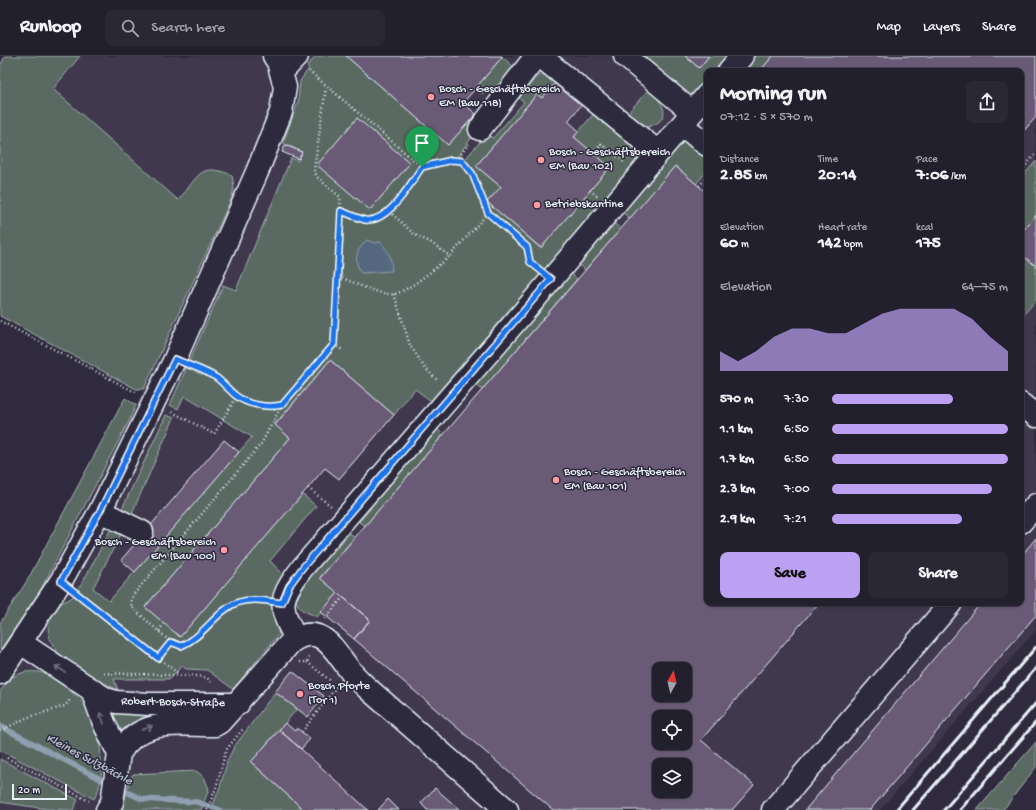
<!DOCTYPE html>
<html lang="en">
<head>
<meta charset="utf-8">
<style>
  :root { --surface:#23202e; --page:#2b2836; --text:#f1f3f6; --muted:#a3a3aa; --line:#403e4a; --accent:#bca0f2 }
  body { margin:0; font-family:"Gochi Hand",sans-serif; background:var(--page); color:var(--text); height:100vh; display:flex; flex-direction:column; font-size:15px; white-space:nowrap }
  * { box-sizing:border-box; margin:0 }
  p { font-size:13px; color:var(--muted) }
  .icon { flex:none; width:22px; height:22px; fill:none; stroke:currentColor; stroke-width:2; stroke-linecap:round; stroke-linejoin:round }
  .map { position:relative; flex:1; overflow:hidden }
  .panel { position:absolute; left:704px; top:12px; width:320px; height:538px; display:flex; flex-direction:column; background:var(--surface); border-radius:8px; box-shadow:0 1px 3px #0004,0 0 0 1px var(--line) }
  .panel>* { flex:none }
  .needle { width:26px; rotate:8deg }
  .tools { position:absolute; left:652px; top:606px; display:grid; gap:8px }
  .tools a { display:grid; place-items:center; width:40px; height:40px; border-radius:8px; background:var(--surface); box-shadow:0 1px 3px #0004,0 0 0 1px var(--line); font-size:20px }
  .scale { position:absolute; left:12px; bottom:10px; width:55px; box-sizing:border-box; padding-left:4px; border:2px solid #e8f1f8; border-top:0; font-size:11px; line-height:14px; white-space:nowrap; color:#e8f1f8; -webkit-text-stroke:3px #2f2a3d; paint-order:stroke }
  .pin { position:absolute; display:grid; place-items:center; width:34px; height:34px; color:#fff; margin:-41px -17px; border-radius:50% 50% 50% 0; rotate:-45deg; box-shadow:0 0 4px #0007 }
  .pin .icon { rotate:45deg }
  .round { display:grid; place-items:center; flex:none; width:42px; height:42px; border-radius:8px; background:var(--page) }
  .overview { display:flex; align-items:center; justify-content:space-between; height:68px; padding:0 16px }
  h1 { font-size:22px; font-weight:800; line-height:30px }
  .stats { display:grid; grid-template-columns:repeat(3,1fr); gap:6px; height:68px; padding:4px 16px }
  .stats div { display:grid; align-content:center }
  .stats b { font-size:17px; font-weight:800 }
  .stats small { font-size:11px; font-weight:400 }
  .stats p { font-size:11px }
  .chart { height:112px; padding:8px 16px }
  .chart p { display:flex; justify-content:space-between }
  .chart svg { width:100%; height:72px; margin-top:4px; fill:var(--accent); opacity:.7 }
  .button { display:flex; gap:8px; margin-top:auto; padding:8px 16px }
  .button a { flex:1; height:46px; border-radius:8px; background:var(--accent); color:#111; font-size:16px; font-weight:800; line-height:46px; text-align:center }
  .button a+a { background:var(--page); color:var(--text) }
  ul { padding:0 16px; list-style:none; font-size:13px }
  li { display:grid; grid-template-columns:64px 48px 1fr; align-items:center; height:30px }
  li i { height:10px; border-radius:5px; background:var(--accent) }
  header { display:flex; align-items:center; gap:24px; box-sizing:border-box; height:56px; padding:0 20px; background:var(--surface); border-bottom:1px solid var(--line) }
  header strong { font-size:19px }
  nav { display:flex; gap:22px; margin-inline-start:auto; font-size:14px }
  .search { width:280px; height:36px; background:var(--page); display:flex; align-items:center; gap:10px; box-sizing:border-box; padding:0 14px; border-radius:8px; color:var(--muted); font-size:15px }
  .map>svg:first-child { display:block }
</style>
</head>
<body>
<header>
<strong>Runloop</strong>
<div class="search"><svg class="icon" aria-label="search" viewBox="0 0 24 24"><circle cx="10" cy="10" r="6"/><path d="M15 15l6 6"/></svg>Search here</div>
<nav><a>Map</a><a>Layers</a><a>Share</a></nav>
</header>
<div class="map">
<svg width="1036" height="754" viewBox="0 0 1036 754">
  <rect width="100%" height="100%" fill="#2f2a3d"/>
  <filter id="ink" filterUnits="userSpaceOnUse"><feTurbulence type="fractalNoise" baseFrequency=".025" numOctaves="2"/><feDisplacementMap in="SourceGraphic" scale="8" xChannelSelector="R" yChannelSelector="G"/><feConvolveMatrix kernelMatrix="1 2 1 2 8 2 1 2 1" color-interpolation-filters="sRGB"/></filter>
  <g filter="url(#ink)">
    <path fill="#40384e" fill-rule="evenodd" d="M5 0H1036V574L880 754H0V594L39 537 130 363 208 195ZM707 15H1021V547H707ZM659 613H685V639H659ZM659 661H685V687H659ZM659 709H685V735H659Z"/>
    <path fill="#5a6b64" stroke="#a1aeae" d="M5 0H80L53 33 178 144C199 122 197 105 232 119L234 131 232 141 144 333H136L0 260V10Z
      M316 0H346L448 89 476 58 482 62 480 71 459 98 465 103 487 78 493 82 524 46 519 42 537 20 548 16 558 24 542 42 537 38 476 110 501 131 488 146 540 192 610 111 574 81 596 55 634 88 638 103 635 110 435 348 415 333 394 359 330 304 275 368 290 382 145 551 180 580 302 438 316 450 270 505 284 519C267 541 272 553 279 578L233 633 207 614 186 613 182 610 169 623H114L118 634C89 620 28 595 55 552 60 545 70 545 74 539 89 518 100 492 113 469L124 472 93 532 109 545 252 381 184 340 178 353 170 349 223 229 236 234 291 102 298 105 302 96 283 87 298 46 300 25 309 12 307 10Z
      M627 0H685L699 12 709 0H729L716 15H707V25L697 37 686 41Z
      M749 0H773L760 15H736Z
      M502 1 514 11C504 23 492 46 474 34Z
      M648 34C664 46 674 63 648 71L627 58Z
      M688 85 707 96V115L696 128 675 110 630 163 621 155 682 86Z
      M1036 105V159L1021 177V122Z
      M611 165 621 173 585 214 575 206Z
      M1021 198 1036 210V244L1021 262Z
      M568 215 577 223 482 334 472 325Z
      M125 342 136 349 130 363 39 537 0 594V567L28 523Z
      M166 359 174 362 129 464 120 457Z
      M434 369 443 379 365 470 359 466 371 452 367 447Z
      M350 477 354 482 320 521 338 537 317 561 302 554 293 542 328 492 333 496Z
      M24 616C29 616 34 615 39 616 57 621 84 644 93 660 100 674 100 690 101 705 102 719 101 731 94 743L0 694V635L12 621Z
      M275 636 297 653 251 706 304 754H211L220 731 228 703 234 691Z
      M104 653 202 658C172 659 142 654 120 676Z
      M1036 686V711L1003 754H977Z
      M0 703 78 744 73 754 47 753 0 746Z
      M196 715 204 721 209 733 201 754H126L122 752C127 741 127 727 133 718Z"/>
    <path fill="#546880" stroke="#8f9fb0" d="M367 184 374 187 380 186C390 195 391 203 392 215L361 217C353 204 356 194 367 184Z"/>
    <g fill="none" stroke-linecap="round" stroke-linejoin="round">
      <path stroke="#8f9fb0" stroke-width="5.5" d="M0 670 110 728
        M118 732 142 743 197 746 220 754"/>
    </g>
    <path fill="#695a76" stroke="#e8f1f8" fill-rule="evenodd" d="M346 0H502V1L463 47 476 58 448 89Z
      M685 0H709L699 12Z
      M773 0H1036V61L1021 78V15H760Z
      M558 24 584 46 568 65 579 75 574 81 610 111 541 192 487 146 501 131 476 110 537 38 542 42Z
      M357 62 410 107 370 154 317 109Z
      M285 89 302 96 299 103 282 96Z
      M675 110 707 137V547H819L701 684 754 729 732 754H553L354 583 370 564 320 522ZM659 613H685V639H659ZM659 661H685V687H659ZM659 709H685V735H659Z
      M1036 159V210L1021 198V177Z
      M330 304 394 359 339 423 325 412 180 581 145 551 290 382 275 369Z
      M224 384 239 396 135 516 121 504Z
      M1036 482V559L870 754H805L981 547H1021V500Z
      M338 537 370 564 354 583 321 556Z
      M292 615 324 640 308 661 275 636Z
      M285 667 295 675 297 672 310 683 301 693 279 674Z
      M279 674 301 693 368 754H304L251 706Z
      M435 732 460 754H427L421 747Z
      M388 743 399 754H378Z"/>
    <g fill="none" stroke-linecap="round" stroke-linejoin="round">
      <defs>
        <path id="minor" d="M540 0 658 96
          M625 0 692 56
          M729 15 742 0
          M281 17 297 0
          M682 69 707 89
          M480 73 536 0
          M1021 348 1036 360
          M100 455 142 476
          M1021 466 1036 449
          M296 582C276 549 281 540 303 511L534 244 707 39
          M21 587 92 634 106 643 116 646 149 648H238
          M0 617 61 525 100 455 175 303 257 116 281 56 285 31 278 6 274 0
          M92 634 104 667 119 698 112 746 107 754
          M119 698C141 660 178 670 215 669L220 666 291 586C321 565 334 594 349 613 354 620 360 625 366 631L507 754
          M773 754 951 547"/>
      </defs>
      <use href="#minor" stroke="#e8f1f8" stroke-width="25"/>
      <path stroke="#e8f1f8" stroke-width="2.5" stroke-dasharray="1 3" stroke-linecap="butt" d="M309 15 422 111 452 104 462 105 472 117 488 157 450 200 430 186 415 179 389 155C370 169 362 163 341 155L336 219C350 225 380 240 394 238 409 235 438 210 450 200
        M326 31 314 114 317 121 340 141 341 155
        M594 98 601 88 625 107
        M456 104 469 88
        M1021 115 1036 97
        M699 130 707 121
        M590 134 597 140
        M493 151 488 157 527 191 530 206 536 210
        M389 155 422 111
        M394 238 410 289 425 312 438 325
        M0 265 137 337
        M334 288 342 294
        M237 340C252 347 265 352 282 349L334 288 336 219
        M172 356 214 378 237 340 216 322 193 311
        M308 432 331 450
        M76 537 179 618
        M265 545C220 540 215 576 181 590L173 588 137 556C130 550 129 546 134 538L261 388 282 349
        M325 563 343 541
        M159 575 164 567
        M158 603 171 586
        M300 606H307L310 598
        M307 606 332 626
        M104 617 198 620 207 622 213 627
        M0 675 26 662 65 650 70 644
        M302 676 337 630
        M7 702 89 745
        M207 754 216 732 226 694 243 673"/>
      <use href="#minor" stroke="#2f2a3d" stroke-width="22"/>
      <path stroke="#e8f1f8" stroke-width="3" d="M896 754 1036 591
        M913 754 1036 612
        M944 754 1036 647
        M960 754 1036 666"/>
    </g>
    <defs><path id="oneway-shaft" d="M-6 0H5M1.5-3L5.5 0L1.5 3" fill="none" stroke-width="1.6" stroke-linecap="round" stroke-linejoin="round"/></defs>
    <g stroke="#70707e">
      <use href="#oneway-shaft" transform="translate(60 613) rotate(-147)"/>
      <use href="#oneway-shaft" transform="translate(102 662) rotate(-109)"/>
      <use href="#oneway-shaft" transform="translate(147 672) rotate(-20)"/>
    </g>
  </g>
  <g fill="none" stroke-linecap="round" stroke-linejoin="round" filter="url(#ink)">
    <defs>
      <path id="route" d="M452 104 462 105 472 117 488 157 527 191 530 206 551 223 303 511 289 530 282 547C269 545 253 542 239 546 216 554 204 581 181 590L171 586 158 602 61 525 100 455 175 303C188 309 205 314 217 322 223 327 229 334 235 339 247 349 267 352 282 349L334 288 341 155C349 158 357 162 365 164 389 167 410 128 422 111Z"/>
    </defs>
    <use href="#route" stroke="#fff" stroke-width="8"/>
    <use href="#route" stroke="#1a73e8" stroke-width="5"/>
  </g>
  <g fill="#ff9aa2" stroke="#2f2a3d" stroke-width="1.5">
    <circle cx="431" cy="41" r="4"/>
    <circle cx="541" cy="104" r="4"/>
    <circle cx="537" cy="149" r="4"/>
    <circle cx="556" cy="424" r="4"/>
    <circle cx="224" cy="494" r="4"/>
    <circle cx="300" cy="638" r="4"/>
  </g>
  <g text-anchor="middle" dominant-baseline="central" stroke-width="3" stroke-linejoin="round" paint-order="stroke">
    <g font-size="12" fill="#e8f1f8" stroke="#2f2a3d" text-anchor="start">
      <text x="439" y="34">Bosch - Geschäftsbereich<tspan x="439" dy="14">EM (Bau 118)</tspan></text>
      <text x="549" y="97">Bosch - Geschäftsbereich<tspan x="549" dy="14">EM (Bau 102)</tspan></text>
      <text x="545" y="149">Betriebskantine</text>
      <text x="564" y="417">Bosch - Geschäftsbereich<tspan x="564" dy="14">EM (Bau 101)</tspan></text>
      <text x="216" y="487" text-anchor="end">Bosch - Geschäftsbereich<tspan x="216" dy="14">EM (Bau 100)</tspan></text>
      <text x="308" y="631">Bosch Pforte<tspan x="308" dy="14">(Tor 1)</tspan></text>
    </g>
    <g font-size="12" fill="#e8f1f8" stroke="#2f2a3d">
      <text transform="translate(173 647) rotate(1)">Robert-Bosch-Straße</text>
    </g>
    <g font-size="13" font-style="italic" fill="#adbac8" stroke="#2f2a3d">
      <text transform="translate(89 704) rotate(28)">Kleines Sulzbächle</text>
    </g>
  </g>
</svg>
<div class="tools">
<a><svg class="needle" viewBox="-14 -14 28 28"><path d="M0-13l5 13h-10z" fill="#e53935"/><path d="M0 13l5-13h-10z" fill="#a3a3aa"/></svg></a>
<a><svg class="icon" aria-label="locate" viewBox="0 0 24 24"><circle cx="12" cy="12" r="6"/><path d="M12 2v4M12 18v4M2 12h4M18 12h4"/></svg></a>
<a><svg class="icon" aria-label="layers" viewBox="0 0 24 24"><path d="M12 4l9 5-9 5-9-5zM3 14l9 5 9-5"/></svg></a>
</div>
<div class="scale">20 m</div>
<div class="pin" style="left:422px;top:111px;background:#1e9e55"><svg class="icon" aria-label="arrive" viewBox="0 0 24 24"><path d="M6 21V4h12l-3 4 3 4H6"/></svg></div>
<section class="panel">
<div class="overview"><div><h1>Morning run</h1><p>07:12 · 5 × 570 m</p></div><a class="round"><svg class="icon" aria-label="share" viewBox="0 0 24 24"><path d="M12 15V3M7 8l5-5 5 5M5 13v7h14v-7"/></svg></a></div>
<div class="stats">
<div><p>Distance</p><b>2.85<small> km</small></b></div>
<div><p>Time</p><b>20:14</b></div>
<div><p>Pace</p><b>7:06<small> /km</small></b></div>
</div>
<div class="stats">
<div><p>Elevation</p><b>60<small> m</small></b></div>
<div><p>Heart rate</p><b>142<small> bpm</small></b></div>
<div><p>kcal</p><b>175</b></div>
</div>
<div class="chart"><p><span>Elevation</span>64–75 m</p>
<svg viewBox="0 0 160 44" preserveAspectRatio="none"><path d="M0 44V32L10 38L20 32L30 23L40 18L50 18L60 21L70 21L80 15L90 9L100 6L110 6L120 6L130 6L140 12L150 23L160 32V44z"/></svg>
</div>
<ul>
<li><b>570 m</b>7:30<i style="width:69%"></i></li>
<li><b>1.1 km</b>6:50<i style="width:100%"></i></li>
<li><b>1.7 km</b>6:50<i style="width:100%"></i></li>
<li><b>2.3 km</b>7:00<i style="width:91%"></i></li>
<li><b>2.9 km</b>7:21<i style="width:74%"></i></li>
</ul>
<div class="button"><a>Save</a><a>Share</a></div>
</section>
</div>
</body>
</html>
